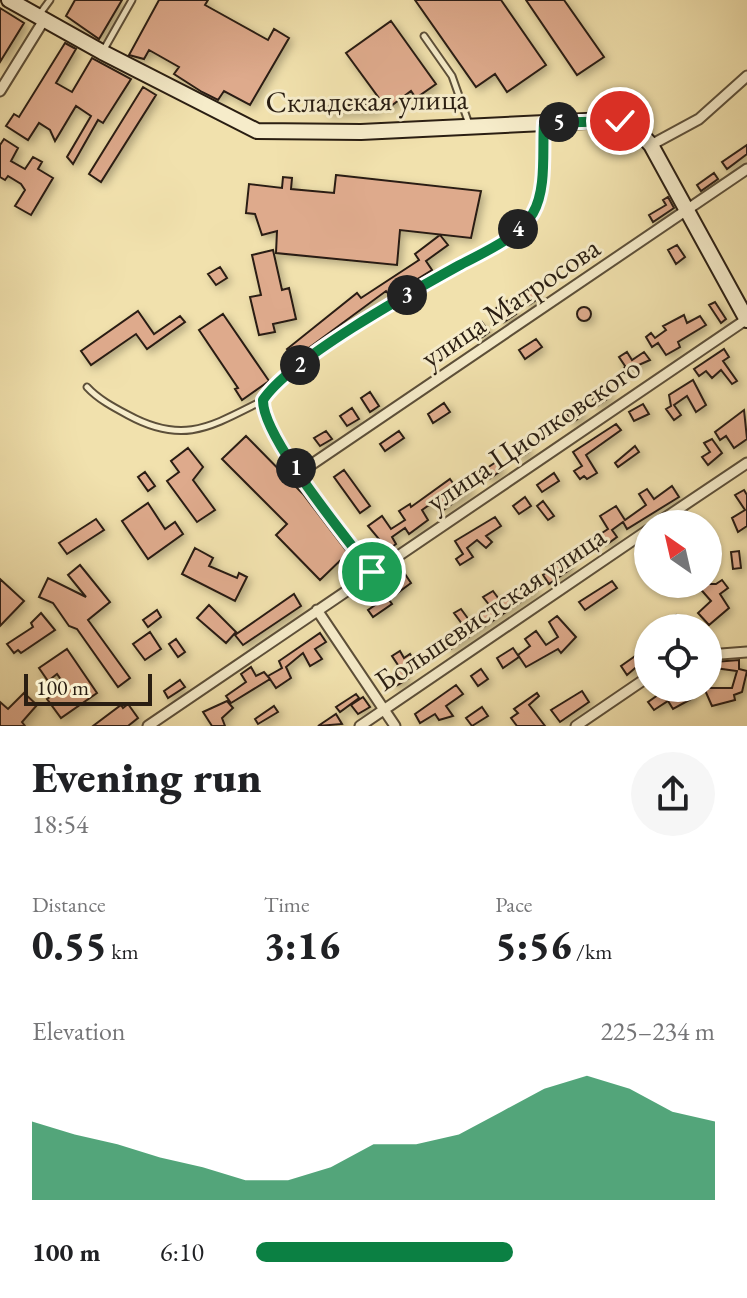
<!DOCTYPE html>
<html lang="en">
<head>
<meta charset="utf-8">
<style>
  :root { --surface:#fff; --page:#f6f6f6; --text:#202124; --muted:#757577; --accent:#0b8043 }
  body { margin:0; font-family:"EB Garamond",serif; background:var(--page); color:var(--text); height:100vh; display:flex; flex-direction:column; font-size:30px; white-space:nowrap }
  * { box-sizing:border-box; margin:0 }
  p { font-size:26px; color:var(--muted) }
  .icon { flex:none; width:44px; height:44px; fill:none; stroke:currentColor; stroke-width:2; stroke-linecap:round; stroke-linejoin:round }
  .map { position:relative; height:726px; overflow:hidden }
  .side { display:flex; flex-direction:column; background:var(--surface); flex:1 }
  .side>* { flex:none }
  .needle { width:52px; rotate:326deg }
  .controls { position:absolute; left:634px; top:510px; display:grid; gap:16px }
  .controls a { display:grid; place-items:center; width:88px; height:88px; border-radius:50%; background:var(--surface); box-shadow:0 2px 6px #0004; font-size:40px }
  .scale { position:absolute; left:24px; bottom:20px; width:128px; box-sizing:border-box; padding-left:8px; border:4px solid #2a1e12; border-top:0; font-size:22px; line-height:28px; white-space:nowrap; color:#2a1e12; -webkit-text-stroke:6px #f6ecca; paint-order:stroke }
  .pin { position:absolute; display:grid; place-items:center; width:68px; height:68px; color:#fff; margin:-34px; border:4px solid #fff; border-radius:50%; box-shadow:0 2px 8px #0007 }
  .km { position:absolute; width:40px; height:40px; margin:-20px; border-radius:50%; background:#222; color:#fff; font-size:22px; line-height:40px; text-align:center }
  .round { display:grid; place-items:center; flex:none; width:84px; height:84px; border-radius:42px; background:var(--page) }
  .overview { display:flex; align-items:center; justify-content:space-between; height:136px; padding:0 32px }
  h1 { font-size:44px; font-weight:800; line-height:60px }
  .stats { display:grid; grid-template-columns:repeat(3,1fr); gap:12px; height:136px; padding:8px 32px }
  .stats div { display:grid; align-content:center }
  .stats b { font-size:40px; font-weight:800 }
  .stats small { font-size:22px; font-weight:400 }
  .stats p { font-size:22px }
  .chart { height:224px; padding:16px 32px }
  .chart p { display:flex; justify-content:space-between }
  .chart svg { width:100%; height:144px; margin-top:8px; fill:var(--accent); opacity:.7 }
  ul { padding:0 32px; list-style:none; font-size:26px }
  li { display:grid; grid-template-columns:128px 96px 1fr; align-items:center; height:60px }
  li i { height:20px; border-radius:10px; background:var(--accent) }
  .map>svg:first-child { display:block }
</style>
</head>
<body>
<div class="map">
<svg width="747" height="726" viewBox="0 0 747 726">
  <defs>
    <filter id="shadow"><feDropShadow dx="3.5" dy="3.5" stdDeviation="4" flood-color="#0004"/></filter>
  </defs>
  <rect width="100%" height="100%" fill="#f1e1ad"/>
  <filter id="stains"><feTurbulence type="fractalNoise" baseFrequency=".0025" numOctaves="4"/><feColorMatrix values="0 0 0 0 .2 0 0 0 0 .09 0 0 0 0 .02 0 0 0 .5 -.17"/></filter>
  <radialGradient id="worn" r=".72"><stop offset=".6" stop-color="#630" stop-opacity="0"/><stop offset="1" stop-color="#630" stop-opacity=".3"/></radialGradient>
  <path fill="#deaa8c" stroke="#2a1e12" stroke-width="2" filter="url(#shadow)" d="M75 0H122L99 39 66 16Z
    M159 0H208L205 5 268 40 274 29 289 38 250 105 224 91 218 100 202 92 174 74 179 67 149 50 144 59 129 55Z
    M415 0H501L546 65 507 92 495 74 476 87Z
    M526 0H564L604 57 577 75Z
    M0 8 24 23 0 62Z
    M391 21 436 84 416 98 411 91 387 109 346 53Z
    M65 43 76 49 56 83 72 92 92 58 131 79 103 123 98 120 73 164 67 157 91 116 76 106 55 141 50 130 39 123 28 140 6 126 14 114 19 117Z
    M143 87 156 95 101 182 89 174Z
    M378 104V111L327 113V106Z
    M4 139 18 148 11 161 25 169 33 157 42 162 38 169 53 178 31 215 15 206 25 190 21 184 8 176 5 180 0 177V145Z
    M747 145V154L727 169 722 162Z
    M714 173 718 179 701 191 697 185Z
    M336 175 481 191 471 238 400 230 397 265 276 253 277 231 262 235 255 214 246 213 249 184 282 188 283 177 292 178 291 189 334 193Z
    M668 197 674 208 653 222 649 215 666 205 663 200Z
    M440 235 448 245 426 261 432 270 390 296 386 291 295 358 287 349 357 293 361 298 419 260 415 254Z
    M677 245 685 257 676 264 668 250Z
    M273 250 282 290 289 288 296 319 273 324 275 332 259 335 250 297 261 295 252 255Z
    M220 267 227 278 216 285 208 274Z
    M533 289 539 298 529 305 522 296Z
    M507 301 516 314 504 322 495 309Z
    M715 302 726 319 721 323 709 305Z
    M577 314a7 7 0 1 1 14 0a7 7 0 1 1-14 0Z
    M138 311 154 334 180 316 185 322 147 349 136 334 91 365 81 351Z
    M223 314 269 381 242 400 235 389 238 388 199 330Z
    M684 315 687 323 700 316 706 325 678 342 680 347 666 355 658 343 652 347 646 337 651 333 655 338 666 330 663 326Z
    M482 322 489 332 481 338 474 327Z
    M536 339 542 347 525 359 519 350Z
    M724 349 729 357 723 361 737 381 732 384 721 370 712 378 706 371 699 376 694 369Z
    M627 352 632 360 644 352 650 360 623 372 625 366 619 357Z
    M693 380 706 405 696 412 687 396 674 405 681 415 674 420 666 409 671 406 669 395Z
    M605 389 610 397 597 406 592 398Z
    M370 392 379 406 370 412 361 398Z
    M444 403 450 412 433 423 428 414Z
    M643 404 649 414 634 421 629 412Z
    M578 407 583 415 572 423 567 415Z
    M352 408 359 419 347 426 340 416Z
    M744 410 747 439 734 448 726 436 720 440 715 432Z
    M616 424 621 430 586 455 597 473 587 479 584 476 580 479 574 471 582 466 573 452Z
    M326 431 332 439 320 446 314 438Z
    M399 431 404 438 385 451 380 444Z
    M246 436 303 494 348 553 320 580 276 535 287 524 222 459Z
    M712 439 722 453 708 465 702 457 710 452 704 443Z
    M523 443 529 452 519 458 514 449Z
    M635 446 639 452 618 467 615 463Z
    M188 448 203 467 193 480 215 510 197 522 167 481 179 472 171 461Z
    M496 462 502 470 489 479 484 470Z
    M344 470 370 506 360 513 334 477Z
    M145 472 155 486 148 491 138 477Z
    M554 473 559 481 542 492 537 485Z
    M450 479 458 490 466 484 471 490 442 511 435 501 422 510 428 520 409 534 405 528 392 537 396 544 388 550 368 526 382 516 391 529 405 520 399 511 410 504 411 507Z
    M672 486 679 497 627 529 623 522 612 530 617 537 606 545 599 535 608 529 600 516 616 506 625 520 646 505 639 494 647 489 654 499Z
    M744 490 747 495V526L738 532 732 518 745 510 735 495Z
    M525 497 531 506 519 514 513 506Z
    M543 501 554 516 548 520 537 506Z
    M148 503 165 529 175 522 183 534 148 559 122 521Z
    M495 517 501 526 486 536 492 542 486 548 477 540 467 548 473 557 460 565 456 559 463 554 455 541Z
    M96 519 104 530 67 554 59 543Z
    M195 548 213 558 209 566 237 578 239 573 247 577 235 601 182 574Z
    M739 551 741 568 733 569 731 552Z
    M564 556 572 568 549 584 543 575Z
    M80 565 110 602 88 620 130 678 118 687 77 629 69 626 53 603 39 597 48 578 86 597 68 575Z
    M405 574 411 583 392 597 385 588Z
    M0 579 24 601 0 626Z
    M722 580 728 588 720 594 729 608 709 625 698 613 711 601 696 584H716Z
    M612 581 617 588 585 610 579 602Z
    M532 584 537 591 451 649 445 642 465 628 454 613 461 609 469 620 490 606 483 597 493 591 501 602Z
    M294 594 301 606 243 645 235 635Z
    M387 597 392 604 373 617 368 610Z
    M209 605 236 632 226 643 197 618Z
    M157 610 161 617 148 627 143 620Z
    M41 613 55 630 21 653 18 650 14 653 7 644 33 627 31 623Z
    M676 615 687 628H674L668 621Z
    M557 616 576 637 561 653 558 649 526 667 518 655 530 646 525 639 536 631 546 645 558 637 549 622Z
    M150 632 161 649 145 660 133 644Z
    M320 633 326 642 315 649 322 659 310 666 303 653 286 667 291 678 276 688 268 676 282 668 279 661Z
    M176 639 185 652 178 657 169 644Z
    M645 645 648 657 627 675 621 666 638 654 636 651Z
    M513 648 519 657 503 668 497 658Z
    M67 649 97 693 61 718 47 699 66 687 57 674 48 681 39 668Z
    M400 651 404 658 410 654 415 662 402 671 392 656Z
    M739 660V669L747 671 742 692 734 695 735 700 712 706 704 688H732L737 671 715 668 714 662Z
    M251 667 256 676 264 672 270 679 231 703 226 696 246 682 241 674Z
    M481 669 488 679 478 686 471 676Z
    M401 670 408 679 396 686 390 677Z
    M180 680 185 687 168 698 164 691Z
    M456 685 463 694 446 706 453 716 439 720 435 714 420 723 415 714Z
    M668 688H675L677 693 689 688 693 698 673 709 668 701 654 710 648 702Z
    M582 691 589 702 560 722 551 710Z
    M24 693 37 705 22 722 25 726H0V702L8 709Z
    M537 693 539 696 529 705 545 726H517L511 718 518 713 514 709Z
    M356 694 359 698 340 712 336 707Z
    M363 697 370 707 358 714 351 705Z
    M227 701 233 708 222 718 225 726H212L203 712Z
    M128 704 138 718 128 726H93L121 705 123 708Z
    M274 706 278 712 258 724 255 719Z
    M482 707 488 716 472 726 466 718Z
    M336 714 342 724 318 726Z"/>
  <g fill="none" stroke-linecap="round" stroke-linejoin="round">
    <defs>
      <path id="lane" d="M39 15 50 0
        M424 36 452 76 469 124
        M103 51 132 0
        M87 387C98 399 113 407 128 415 183 445 210 427 262 401"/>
      <path id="street" d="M0 91 44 20
        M651 145 699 119 747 76
        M299 473 747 169
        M656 524 747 463
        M372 572C347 538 262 437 263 400 290 359 411 292 458 266 482 253 519 238 533 213 547 189 542 150 544 123
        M317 610 395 726
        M708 655 747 652
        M148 726 747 319
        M360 726 648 530
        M576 726 648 677"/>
      <path id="secondary" d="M9 0 102 52 257 131 361 132 607 120 632 124 651 145 747 320"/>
    </defs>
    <use href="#lane" stroke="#5c4f39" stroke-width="9"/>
    <use href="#street" stroke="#5c4f39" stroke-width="13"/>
    <use href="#secondary" stroke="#2a1e12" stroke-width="18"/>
    <use href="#lane" stroke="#f6ecca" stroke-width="5"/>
    <use href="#street" stroke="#f6ecca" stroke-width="9"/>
    <use href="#secondary" stroke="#f6ecca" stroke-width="14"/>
  </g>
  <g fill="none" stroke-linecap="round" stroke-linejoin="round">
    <defs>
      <path id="route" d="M372 572C347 538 262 437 263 400 290 359 411 292 458 266 482 253 519 238 533 213 547 189 542 150 544 123L620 121"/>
    </defs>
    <use href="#route" stroke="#fff" stroke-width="16"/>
    <use href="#route" stroke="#0b8043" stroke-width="10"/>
  </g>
  <g text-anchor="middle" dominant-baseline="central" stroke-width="6" stroke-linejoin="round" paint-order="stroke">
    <g font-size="30" fill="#2a1e12" stroke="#f6ecca">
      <text transform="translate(367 100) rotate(-1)">Складская улица</text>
      <text transform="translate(510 302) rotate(-34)">улица Матросова</text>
      <text transform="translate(533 434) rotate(-34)">улица Циолковского</text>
      <text transform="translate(490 608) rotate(-34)">Большевистская улица</text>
    </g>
  </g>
  <rect width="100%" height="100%" filter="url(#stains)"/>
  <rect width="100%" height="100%" fill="url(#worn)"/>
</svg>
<div class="controls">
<a><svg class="needle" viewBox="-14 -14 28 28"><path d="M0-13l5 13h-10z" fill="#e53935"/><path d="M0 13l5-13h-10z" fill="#757577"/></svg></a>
<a><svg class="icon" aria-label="locate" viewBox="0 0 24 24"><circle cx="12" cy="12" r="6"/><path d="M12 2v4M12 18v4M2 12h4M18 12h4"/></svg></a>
</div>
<div class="scale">100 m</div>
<div class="pin" style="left:372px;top:572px;background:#1e9e55"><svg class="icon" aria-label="arrive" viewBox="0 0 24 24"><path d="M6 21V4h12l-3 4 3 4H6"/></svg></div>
<div class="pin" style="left:620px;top:121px;background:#d93025"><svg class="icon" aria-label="check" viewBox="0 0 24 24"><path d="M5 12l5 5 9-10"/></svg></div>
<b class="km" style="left:296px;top:468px">1</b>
<b class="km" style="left:300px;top:365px">2</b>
<b class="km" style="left:407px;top:295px">3</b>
<b class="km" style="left:518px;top:229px">4</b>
<b class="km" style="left:559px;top:122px">5</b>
</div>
<section class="side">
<div class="overview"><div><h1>Evening run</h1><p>18:54</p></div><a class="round"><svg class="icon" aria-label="share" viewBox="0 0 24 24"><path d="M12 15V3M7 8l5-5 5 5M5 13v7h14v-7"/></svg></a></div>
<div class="stats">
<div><p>Distance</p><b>0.55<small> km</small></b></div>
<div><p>Time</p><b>3:16</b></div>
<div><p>Pace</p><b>5:56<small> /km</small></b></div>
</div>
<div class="chart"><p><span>Elevation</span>225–234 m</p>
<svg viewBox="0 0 160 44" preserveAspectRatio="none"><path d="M0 44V20L10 24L20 27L30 31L40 34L50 38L60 38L70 34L80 27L90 27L100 24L110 17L120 10L130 6L140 10L150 17L160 20V44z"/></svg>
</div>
<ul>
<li><b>100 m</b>6:10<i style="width:56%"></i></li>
</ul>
</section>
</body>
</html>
